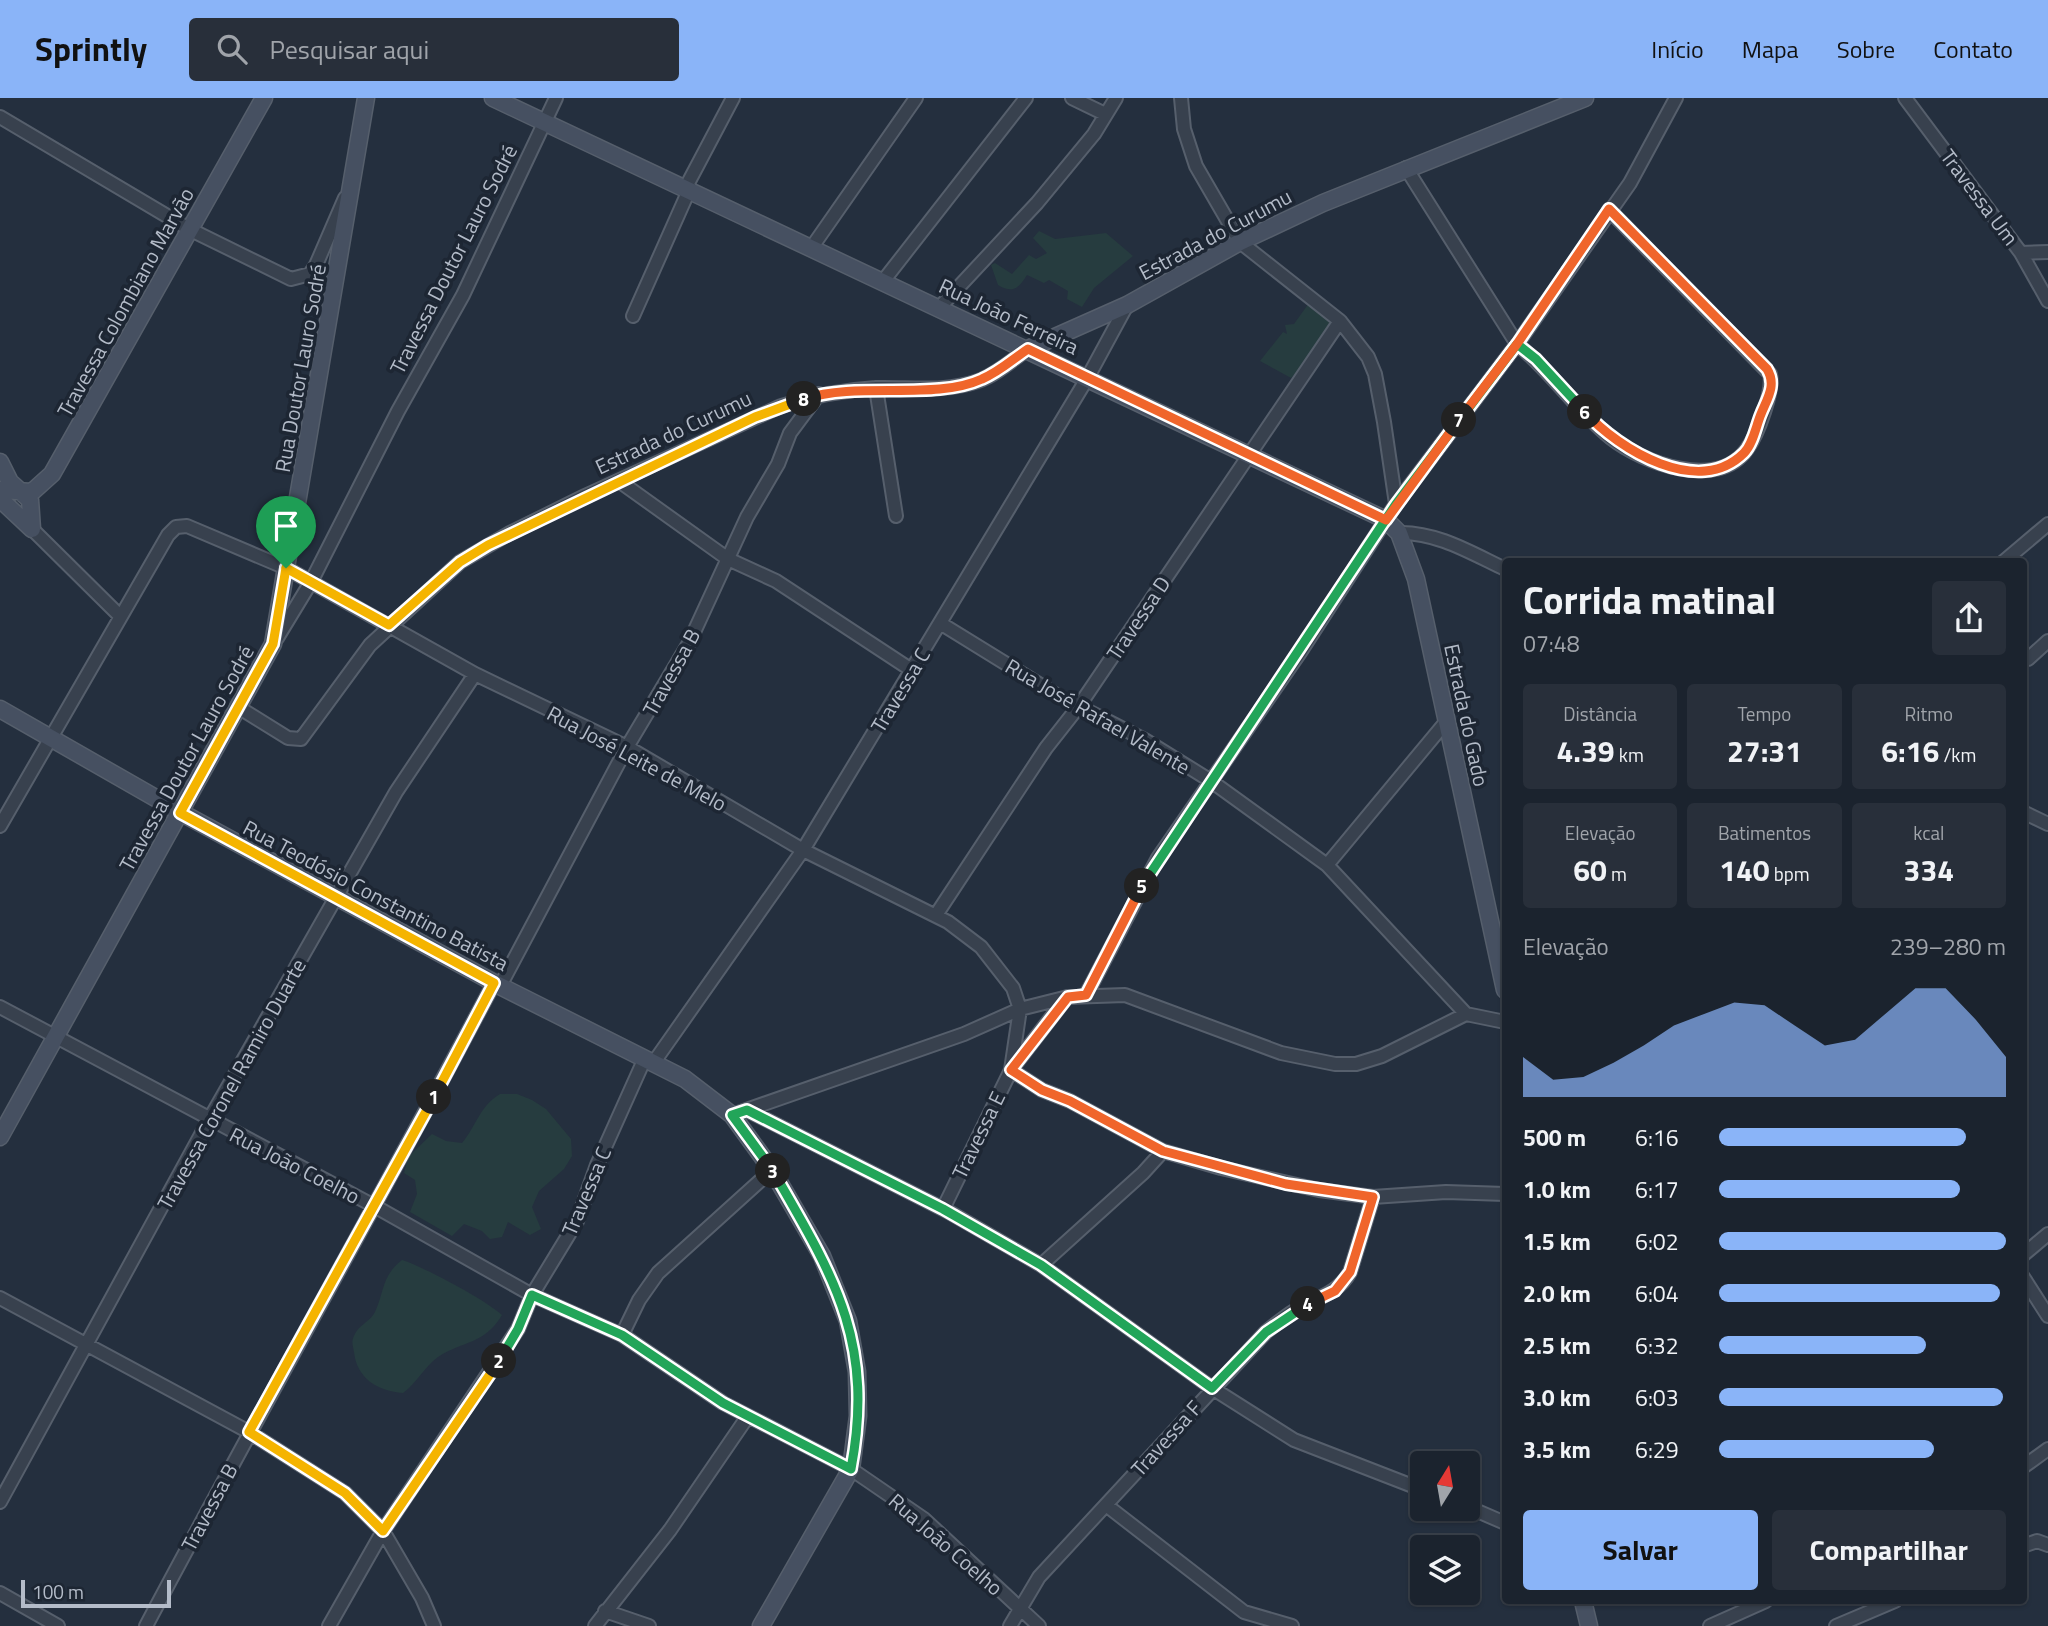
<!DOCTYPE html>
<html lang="pt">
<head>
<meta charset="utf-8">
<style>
  :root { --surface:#1b232e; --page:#282f3a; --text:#f1f3f6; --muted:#a0a4aa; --line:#39404a; --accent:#8ab4f8 }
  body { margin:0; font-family:"Titillium Web",sans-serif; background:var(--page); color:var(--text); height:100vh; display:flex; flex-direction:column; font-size:26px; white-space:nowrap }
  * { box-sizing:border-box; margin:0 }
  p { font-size:23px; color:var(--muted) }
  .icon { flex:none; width:38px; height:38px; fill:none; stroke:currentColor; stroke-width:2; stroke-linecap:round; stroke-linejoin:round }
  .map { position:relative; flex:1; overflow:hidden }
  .drawer { position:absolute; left:1502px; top:460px; width:525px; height:1046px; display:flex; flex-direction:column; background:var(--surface); border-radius:7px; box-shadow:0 2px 5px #0004,0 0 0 2px var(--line) }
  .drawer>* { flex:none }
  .needle { width:46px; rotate:11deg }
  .tools { position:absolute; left:1410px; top:1353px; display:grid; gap:14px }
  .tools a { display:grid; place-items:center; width:70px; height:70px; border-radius:7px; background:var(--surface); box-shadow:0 2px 5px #0004,0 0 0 2px var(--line); font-size:35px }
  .scale { position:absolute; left:21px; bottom:18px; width:150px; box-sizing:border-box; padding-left:7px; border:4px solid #b4bcc9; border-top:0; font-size:19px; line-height:24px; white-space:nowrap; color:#b4bcc9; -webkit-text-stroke:5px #1d2633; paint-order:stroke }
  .pin { position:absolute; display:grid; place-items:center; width:60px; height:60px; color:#fff; margin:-72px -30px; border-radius:50% 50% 50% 0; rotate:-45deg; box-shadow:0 0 7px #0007 }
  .pin .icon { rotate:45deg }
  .km { position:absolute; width:35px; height:35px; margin:-18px; border-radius:50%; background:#222; color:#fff; font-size:19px; line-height:35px; text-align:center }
  .round { display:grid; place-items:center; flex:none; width:74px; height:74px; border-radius:7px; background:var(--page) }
  .summary { display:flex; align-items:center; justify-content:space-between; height:119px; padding:0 21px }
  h1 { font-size:38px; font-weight:700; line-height:52px }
  .stats { display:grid; grid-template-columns:repeat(3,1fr); gap:10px; height:119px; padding:7px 21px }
  .stats div { display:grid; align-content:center; border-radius:7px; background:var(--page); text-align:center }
  .stats b { font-size:30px; font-weight:700 }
  .stats small { font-size:19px; font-weight:400 }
  .stats p { font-size:19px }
  .chart { height:196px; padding:14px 21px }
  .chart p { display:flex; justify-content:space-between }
  .chart svg { width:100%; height:126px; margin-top:7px; fill:var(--accent); opacity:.7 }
  .action { display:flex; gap:14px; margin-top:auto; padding:14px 21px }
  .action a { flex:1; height:80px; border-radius:7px; background:var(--accent); color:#111; font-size:28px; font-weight:700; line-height:80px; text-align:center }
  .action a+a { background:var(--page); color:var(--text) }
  ul { padding:0 21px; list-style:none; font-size:23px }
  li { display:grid; grid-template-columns:112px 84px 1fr; align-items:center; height:52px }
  li i { height:18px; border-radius:9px; background:var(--accent) }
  header { display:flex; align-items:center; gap:42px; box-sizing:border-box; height:98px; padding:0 35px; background:var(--accent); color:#111 }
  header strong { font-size:33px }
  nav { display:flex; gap:38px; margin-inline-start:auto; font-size:24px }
  .search { width:490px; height:63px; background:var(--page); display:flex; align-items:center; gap:18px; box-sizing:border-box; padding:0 24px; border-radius:7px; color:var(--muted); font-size:26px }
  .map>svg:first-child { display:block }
</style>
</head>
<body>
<header>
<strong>Sprintly</strong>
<div class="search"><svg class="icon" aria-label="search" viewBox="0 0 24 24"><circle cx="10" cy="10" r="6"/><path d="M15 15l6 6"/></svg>Pesquisar aqui</div>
<nav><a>Início</a><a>Mapa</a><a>Sobre</a><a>Contato</a></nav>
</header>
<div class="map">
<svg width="2048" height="1528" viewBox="0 0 2048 1528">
  <rect width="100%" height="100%" fill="#242f3e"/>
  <path fill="#263c3f" d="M1039 133 1055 141 1106 135 1133 158 1094 190 1082 209 1067 201 1068 193 1049 182 1044 185 1027 177C1019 190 1013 196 998 187L991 167 995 165 1012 176 1029 157 1036 161 1047 155 1033 140Z
    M1309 205 1333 224 1303 265 1306 269 1300 277 1295 276 1291 280 1260 263 1283 234 1287 236 1285 227 1294 226Z
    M500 996H517L532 1002 546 1011 571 1041 572 1058 564 1071 539 1093 532 1109 541 1131 530 1137 508 1124 502 1139 490 1141 482 1133 464 1126 452 1138 410 1114 417 1096 415 1082 404 1075 408 1059 432 1036 446 1043 462 1045C477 1027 479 1009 500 996Z
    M402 1162C422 1168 486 1202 502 1217 484 1247 464 1242 438 1259 424 1269 417 1285 403 1295 378 1293 357 1281 354 1254 353 1248 351 1243 354 1238 358 1227 370 1224 375 1214 385 1192 381 1179 402 1162Z"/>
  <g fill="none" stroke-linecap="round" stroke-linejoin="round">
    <defs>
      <path id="street" d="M1072 0 1105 16
        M1181 0 1184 31 1196 68 1240 144 1340 223 1368 259 1375 276 1384 324 1396 406
        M1905 0 2021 155 2048 203
        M0 19 189 131 291 181 310 176 316 167 345 100
        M1406 70 1517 246C1552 274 1577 313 1611 340 1643 365 1718 393 1747 351 1758 336 1774 292 1770 276L1609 112
        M686 89 733 0
        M812 149 916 0
        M2021 155 2048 154
        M884 182 1026 0
        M940 209 1037 105 1094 36 1116 0
        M633 218 690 90
        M876 290 896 418
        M619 383 728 461 776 483 913 573
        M32 431 120 518
        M1399 435C1437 434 1471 455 1505 471
        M2003 464 2048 426
        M940 525 1055 596 1145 642 1211 683 1327 767 1466 916
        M277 540 311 484 398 313 463 197 556 0
        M2028 561 2048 543
        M238 609 288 640 301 641 370 547 460 464 510 435 585 398 781 308C812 298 843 292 876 290 910 289 944 295 978 283 996 277 1012 262 1028 251
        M2023 714 2048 726
        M0 728 168 437 176 429 187 428 286 470 475 576 627 649 803 752 948 824 981 849 1013 890 1020 911 1011 972
        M1327 767 1445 625
        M936 817 1046 650 1079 608 1340 223
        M500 888 627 649 689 545 747 419 778 366 790 335 819 296
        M1086 897 1158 760 1301 553 1396 406 1517 246 1630 85 1676 0
        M0 909 376 1109 532 1197 622 1237 723 1305 851 1371 924 1421 1039 1528
        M654 964 803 752 1088 279 1127 207
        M1011 972 1042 992 1070 1003 1163 1053 1221 1070 1319 1092 1373 1099 1446 1094 1505 1096
        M747 1012 949 1114 1041 1167 1212 1290 1294 1342 1423 1392
        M732 1017 964 936 1020 911 1068 899 1125 897 1281 955 1335 966H1356L1382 958 1466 916 1505 924
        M943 1111 1011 972 1067 899
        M2023 1157 2048 1136
        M1041 1167 1143 1075 1163 1053
        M2023 1179 2048 1218
        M0 1200 249 1334 345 1395 383 1433 422 1500 434 1528
        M622 1237 639 1202 658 1175 772 1072
        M2023 1369 2048 1351
        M0 1404 209 1022 396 694 475 576
        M1106 1407 1244 1514 1292 1528
        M1468 1409 1505 1425
        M2023 1448 2037 1443 2048 1447
        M0 1495 58 1528
        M605 1513 649 1528
        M146 1528C260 1313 380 1101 494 885
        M329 1528 383 1433 518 1231 532 1197 577 1123 597 1067 645 960
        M595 1528 670 1432 748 1318
        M1010 1528 1039 1479 1266 1234C1275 1227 1284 1219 1294 1213 1315 1200 1337 1197 1350 1174L1373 1099
        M1710 1528 1766 1503
        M1836 1528 1895 1503"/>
      <path id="secondary" d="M493 0 1386 422 1399 435 1416 481 1505 892
        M1028 251 1127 207 1240 144 1323 105 1585 0
        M0 364 10 384 30 402 32 431
        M0 392 32 394 52 376 264 0
        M0 401 32 431
        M0 611 180 714 500 888 685 981 732 1017 772 1072 822 1158 848 1223 857 1274 858 1318 851 1371 761 1528
        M0 1039 273 546 366 0
        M1583 1503 1589 1528"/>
    </defs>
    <use href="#street" stroke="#565f6c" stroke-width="16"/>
    <use href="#secondary" stroke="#565f6c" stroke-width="19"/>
    <use href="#street" stroke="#38414e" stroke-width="12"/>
    <use href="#secondary" stroke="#465061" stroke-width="16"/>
  </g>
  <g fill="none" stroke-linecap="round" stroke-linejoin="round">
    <defs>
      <path id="split-1" d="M286 470 273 546 180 715 494 885 434 999"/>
      <path id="split-2" d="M434 999 249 1334 345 1395 383 1433 499 1263"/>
      <path id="split-3" d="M499 1263 518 1231 532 1197 622 1237 723 1305 851 1371C875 1243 834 1179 773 1073"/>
      <path id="split-4" d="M773 1073 732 1017 747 1012 943 1111 1041 1167 1212 1290 1266 1234 1308 1206"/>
      <path id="split-5" d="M1142 788 1086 897 1068 899 1011 972 1042 992 1070 1003 1163 1053 1286 1086 1373 1099 1350 1174 1335 1193 1308 1206"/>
      <path id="split-6" d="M1142 788 1396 406 1517 246 1536 261 1585 314"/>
      <path id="split-7" d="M1459 322 1517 246 1609 111 1767 271C1777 287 1767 301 1761 316 1756 328 1753 346 1744 355 1699 400 1619 352 1585 314"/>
      <path id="split-8" d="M804 301C860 283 934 303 982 281 999 274 1013 261 1028 251L1386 422 1459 322"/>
      <path id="split-9" d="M286 470 389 527 460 464 488 447 755 319 804 301"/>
    </defs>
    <use href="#split-1" stroke="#fff" stroke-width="14"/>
    <use href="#split-2" stroke="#fff" stroke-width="14"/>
    <use href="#split-3" stroke="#fff" stroke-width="14"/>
    <use href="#split-4" stroke="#fff" stroke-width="14"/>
    <use href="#split-5" stroke="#fff" stroke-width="14"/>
    <use href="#split-6" stroke="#fff" stroke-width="14"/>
    <use href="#split-7" stroke="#fff" stroke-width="14"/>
    <use href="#split-8" stroke="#fff" stroke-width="14"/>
    <use href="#split-9" stroke="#fff" stroke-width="14"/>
    <use href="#split-1" stroke="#f5b400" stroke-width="9"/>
    <use href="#split-2" stroke="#f5b400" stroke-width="9"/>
    <use href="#split-3" stroke="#22a559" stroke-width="9"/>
    <use href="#split-4" stroke="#22a559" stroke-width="9"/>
    <use href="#split-5" stroke="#f0652b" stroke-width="9"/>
    <use href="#split-6" stroke="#22a559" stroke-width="9"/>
    <use href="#split-7" stroke="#f0652b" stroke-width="9"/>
    <use href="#split-8" stroke="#f0652b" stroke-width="9"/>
    <use href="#split-9" stroke="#f5b400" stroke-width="9"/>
  </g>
  <g text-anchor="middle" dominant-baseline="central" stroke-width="7" stroke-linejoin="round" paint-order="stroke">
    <g font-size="21" fill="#b4bcc9" stroke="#1d2633">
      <text transform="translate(1980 99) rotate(53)">Travessa Um</text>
      <text transform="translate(1215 136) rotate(-28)">Estrada do Curumu</text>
      <text transform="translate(453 161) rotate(-63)">Travessa Doutor Lauro Sodré</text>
      <text transform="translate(125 204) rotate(-61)">Travessa Colombiano Marvão</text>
      <text transform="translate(1009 218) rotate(25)">Rua João Ferreira</text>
      <text transform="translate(300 270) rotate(-80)">Rua Doutor Lauro Sodré</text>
      <text transform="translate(673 334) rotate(-25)">Estrada do Curumu</text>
      <text transform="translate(1138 520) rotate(-56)">Travessa D</text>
      <text transform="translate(671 574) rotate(-61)">Travessa B</text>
      <text transform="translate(900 592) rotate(-59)">Travessa C</text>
      <text transform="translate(1467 617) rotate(78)">Estrada do Gado</text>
      <text transform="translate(1098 618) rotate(30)">Rua José Rafael Valente</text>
      <text transform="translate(186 660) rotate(-61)">Travessa Doutor Lauro Sodré</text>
      <text transform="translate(637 660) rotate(28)">Rua José Leite de Melo</text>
      <text transform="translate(376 797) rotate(28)">Rua Teodósio Constantino Batista</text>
      <text transform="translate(231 986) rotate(-61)">Travessa Coronel Ramiro Duarte</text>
      <text transform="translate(978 1037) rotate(-64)">Travessa E</text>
      <text transform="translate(295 1067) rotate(27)">Rua João Coelho</text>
      <text transform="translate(586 1093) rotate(-67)">Travessa C</text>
      <text transform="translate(1166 1340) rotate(-48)">Travessa F</text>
      <text transform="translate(209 1409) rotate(-62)">Travessa B</text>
      <text transform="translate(946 1446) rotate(41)">Rua João Coelho</text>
    </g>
  </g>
</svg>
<div class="tools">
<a><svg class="needle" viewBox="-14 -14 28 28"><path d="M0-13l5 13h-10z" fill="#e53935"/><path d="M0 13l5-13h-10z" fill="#a0a4aa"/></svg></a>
<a><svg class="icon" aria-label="layers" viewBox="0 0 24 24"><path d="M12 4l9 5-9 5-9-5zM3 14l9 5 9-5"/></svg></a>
</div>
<div class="scale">100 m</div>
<div class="pin" style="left:286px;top:470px;background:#1e9e55"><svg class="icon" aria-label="arrive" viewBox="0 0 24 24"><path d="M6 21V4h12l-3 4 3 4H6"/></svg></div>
<b class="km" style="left:434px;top:999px">1</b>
<b class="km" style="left:499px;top:1263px">2</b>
<b class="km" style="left:773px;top:1073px">3</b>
<b class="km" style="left:1308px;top:1206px">4</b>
<b class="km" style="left:1142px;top:788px">5</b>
<b class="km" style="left:1585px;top:314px">6</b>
<b class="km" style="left:1459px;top:322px">7</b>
<b class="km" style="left:804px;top:301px">8</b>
<section class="drawer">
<div class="summary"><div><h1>Corrida matinal</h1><p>07:48</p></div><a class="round"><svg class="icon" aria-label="share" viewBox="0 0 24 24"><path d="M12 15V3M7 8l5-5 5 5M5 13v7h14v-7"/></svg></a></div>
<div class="stats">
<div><p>Distância</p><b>4.39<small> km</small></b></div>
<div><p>Tempo</p><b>27:31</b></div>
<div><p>Ritmo</p><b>6:16<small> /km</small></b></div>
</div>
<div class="stats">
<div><p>Elevação</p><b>60<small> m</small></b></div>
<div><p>Batimentos</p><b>140<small> bpm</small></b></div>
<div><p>kcal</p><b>334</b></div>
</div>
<div class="chart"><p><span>Elevação</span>239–280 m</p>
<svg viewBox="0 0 160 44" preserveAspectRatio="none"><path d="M0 44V30L10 38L20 37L30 32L40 26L50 19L60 15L70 11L80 12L90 19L100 26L110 24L120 15L130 6L140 6L150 17L160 30V44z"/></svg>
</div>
<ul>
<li><b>500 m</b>6:16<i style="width:86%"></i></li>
<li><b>1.0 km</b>6:17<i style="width:84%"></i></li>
<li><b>1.5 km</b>6:02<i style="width:100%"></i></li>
<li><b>2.0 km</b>6:04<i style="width:98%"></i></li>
<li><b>2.5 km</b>6:32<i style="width:72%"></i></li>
<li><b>3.0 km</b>6:03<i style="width:99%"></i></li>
<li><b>3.5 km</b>6:29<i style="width:75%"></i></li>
</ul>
<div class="action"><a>Salvar</a><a>Compartilhar</a></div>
</section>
</div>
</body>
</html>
